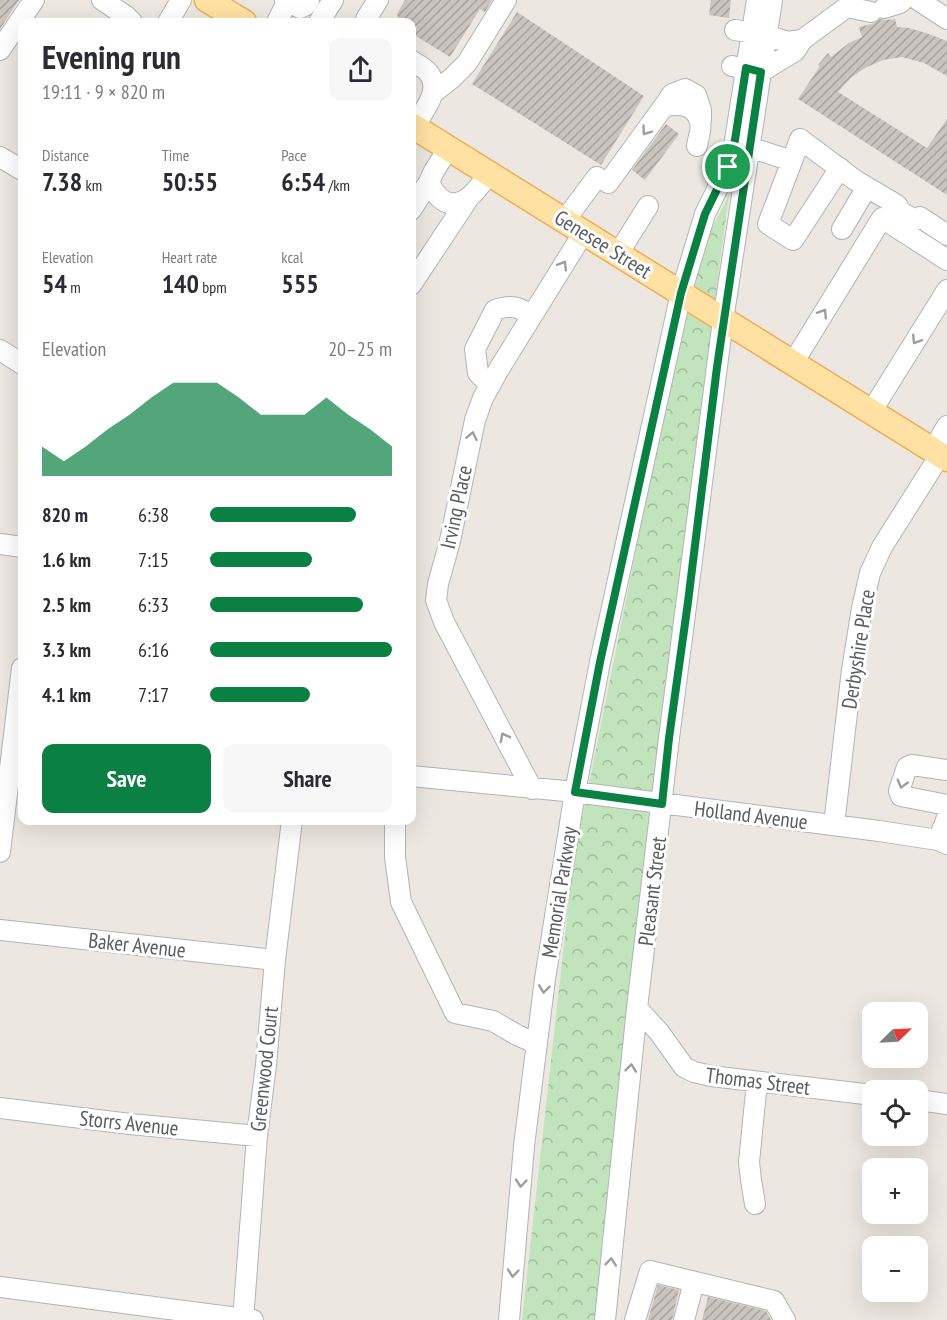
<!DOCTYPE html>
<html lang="en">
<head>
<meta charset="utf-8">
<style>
  :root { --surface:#fff; --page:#f7f7f7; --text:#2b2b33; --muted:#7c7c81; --accent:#0b8043 }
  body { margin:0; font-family:"PT Sans Narrow",sans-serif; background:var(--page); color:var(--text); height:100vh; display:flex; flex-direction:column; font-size:22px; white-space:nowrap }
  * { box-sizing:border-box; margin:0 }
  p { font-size:20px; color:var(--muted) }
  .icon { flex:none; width:33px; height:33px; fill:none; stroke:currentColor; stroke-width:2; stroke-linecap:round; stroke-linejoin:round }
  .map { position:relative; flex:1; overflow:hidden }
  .panel { position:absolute; left:18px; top:18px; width:398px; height:807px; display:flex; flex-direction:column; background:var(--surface); border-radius:12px; box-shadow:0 6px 24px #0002 }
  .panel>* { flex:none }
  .needle { width:39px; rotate:66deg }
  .controls { position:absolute; left:862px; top:1002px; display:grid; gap:12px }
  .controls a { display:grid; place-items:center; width:66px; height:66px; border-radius:12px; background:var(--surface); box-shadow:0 6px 24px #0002; font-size:30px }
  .pin { position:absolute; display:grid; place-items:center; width:51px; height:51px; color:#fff; margin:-26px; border:3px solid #fff; border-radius:50%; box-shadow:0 2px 6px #0007 }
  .round { display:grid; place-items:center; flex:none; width:63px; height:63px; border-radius:12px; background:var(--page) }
  .overview { display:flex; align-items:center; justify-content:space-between; height:102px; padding:0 24px }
  h1 { font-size:33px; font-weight:800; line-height:45px }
  .figures { display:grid; grid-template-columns:repeat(3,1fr); gap:9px; height:102px; padding:6px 24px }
  .figures div { display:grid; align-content:center }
  .figures b { font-size:26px; font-weight:800 }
  .figures small { font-size:16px; font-weight:400 }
  .figures p { font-size:16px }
  .chart { height:168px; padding:12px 24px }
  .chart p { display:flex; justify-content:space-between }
  .chart svg { width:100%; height:108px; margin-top:6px; fill:var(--accent); opacity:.7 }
  .action { display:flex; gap:12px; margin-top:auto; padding:12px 24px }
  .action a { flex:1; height:69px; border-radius:12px; background:var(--accent); color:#fff; font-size:24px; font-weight:800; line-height:69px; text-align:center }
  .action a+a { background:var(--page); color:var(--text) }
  ul { padding:0 24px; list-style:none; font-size:20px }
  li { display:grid; grid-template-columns:96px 72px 1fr; align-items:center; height:45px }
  li i { height:15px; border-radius:8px; background:var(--accent) }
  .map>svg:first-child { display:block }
</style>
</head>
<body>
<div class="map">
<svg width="947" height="1320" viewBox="0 0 947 1320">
  <defs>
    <pattern id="forest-crowns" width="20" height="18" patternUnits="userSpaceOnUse" patternTransform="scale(1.5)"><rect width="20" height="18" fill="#c2e4bc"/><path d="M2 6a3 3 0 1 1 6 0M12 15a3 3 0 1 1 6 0" fill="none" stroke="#a1bc9c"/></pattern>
    <pattern id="building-hatch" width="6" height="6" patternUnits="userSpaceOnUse" patternTransform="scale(1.5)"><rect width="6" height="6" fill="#c9c4be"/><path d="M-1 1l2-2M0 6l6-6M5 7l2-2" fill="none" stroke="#a6a29e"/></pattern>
  </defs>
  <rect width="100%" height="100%" fill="#ece7e0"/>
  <path fill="url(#forest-crowns)" d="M729 195 706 368 654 786 596 1320H522L573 864 660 431 705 242Z"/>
  <path fill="url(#building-hatch)" d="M0 0H19L0 29Z
    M405 0H492L485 12 480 9 450 57 411 33V22H399L397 14Z
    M711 0H731L729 18 709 15Z
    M517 12 644 96 601 165 472 84Z
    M880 19 886 20 895 19 897 27 909 28 926 33 947 41V76L924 63 902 57 883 60 865 68 852 77 838 92 927 148 947 119V195L798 99 820 66 818 65 828 53 831 57 849 43 862 37 859 27 875 23Z
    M666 124 679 134 645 180 632 170Z
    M658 1285 679 1290 672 1320H648Z
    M708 1297 766 1311 771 1320H702Z"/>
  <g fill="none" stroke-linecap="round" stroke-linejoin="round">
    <defs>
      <path id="minor" d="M102 0 126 16 132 22
        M285 0 300 8 306 5 309 0
        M918 0 947 19
        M884 8 900 3 903 0
        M168 22 181 0
        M277 22 288 0
        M319 22 333 0
        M366 22V19L378 0
        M735 30 767 35 787 42 802 40
        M0 50 34 0
        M411 60C416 64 423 67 427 71 444 89 423 111 414 127
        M732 66 761 72 795 51 802 40 847 7 871 12
        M434 92 452 78 467 63 506 0
        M664 106 672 94 685 89 696 95 701 110V120
        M749 147 792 161 800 139 855 180 897 205 900 211 914 220 920 217 947 235
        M448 149 434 171 429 182C447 221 473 200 488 173
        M0 157 22 170
        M792 161 768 224 793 240 840 168
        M608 183 664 106C679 104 695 103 700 122 702 128 698 139 697 146
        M411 210 429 182
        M565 220 597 177
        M842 229 867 187
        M618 254 648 206
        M411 285 468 199
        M0 350 22 364
        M793 363 882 218 947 260
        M490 385 478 373 475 349 495 310C511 304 518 307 532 315
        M871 412 947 290
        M947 426 939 440 940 455 947 450
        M0 544 22 547
        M947 770 912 765 907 767 899 791 901 796 947 805
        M411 776 575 792 879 831 938 840 947 844
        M532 789 444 622 436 600 438 584 450 541 475 420 483 398 499 369 584 232
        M395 820V857L401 902 455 1013 493 1021 517 1035 537 1044
        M834 825 852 670 862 608 870 573 882 547 940 455
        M938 840 947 818
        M0 852 22 668
        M0 930 275 960
        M637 1008 659 1032 684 1067 694 1072 711 1076 873 1095
        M918 1100 947 1104
        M0 1108 130 1124 257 1136
        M755 1204 751 1180 749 1162 757 1082
        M0 1287 253 1320
        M243 1320 257 1136 266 1065 275 960 292 820
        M509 1320 524 1146 545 979 575 792 600 662 681 293 705 214 728 167 735 140 757 0
        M605 1320 637 1008 669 738 723 320 772 0
        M635 1320 650 1271 774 1301 785 1320
        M684 1320 694 1282"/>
      <path id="major" d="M207 0 244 22
        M411 125 947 459"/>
    </defs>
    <use href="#minor" stroke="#b1b4b8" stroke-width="22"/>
    <use href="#major" stroke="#efad56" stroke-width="27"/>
    <use href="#minor" stroke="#fff" stroke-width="20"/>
    <use href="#major" stroke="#fee1a3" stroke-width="24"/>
  </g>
  <defs><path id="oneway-chevron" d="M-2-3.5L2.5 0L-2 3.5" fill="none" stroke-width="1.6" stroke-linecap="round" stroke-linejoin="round" transform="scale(1.5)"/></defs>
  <g stroke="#9b9ea0">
    <use href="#oneway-chevron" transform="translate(646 131) rotate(126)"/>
    <use href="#oneway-chevron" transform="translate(563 265) rotate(-58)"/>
    <use href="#oneway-chevron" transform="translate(823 313) rotate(-58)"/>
    <use href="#oneway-chevron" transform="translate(916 340) rotate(122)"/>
    <use href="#oneway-chevron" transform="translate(472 436) rotate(-78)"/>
    <use href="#oneway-chevron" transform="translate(504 737) rotate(-118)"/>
    <use href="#oneway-chevron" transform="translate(902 784) rotate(105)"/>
    <use href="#oneway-chevron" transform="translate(544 989) rotate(97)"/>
    <use href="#oneway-chevron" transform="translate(631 1068) rotate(-84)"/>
    <use href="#oneway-chevron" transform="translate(521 1183) rotate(95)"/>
    <use href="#oneway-chevron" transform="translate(611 1262) rotate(-84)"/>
    <use href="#oneway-chevron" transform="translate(513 1273) rotate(95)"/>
  </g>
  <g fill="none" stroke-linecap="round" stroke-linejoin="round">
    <defs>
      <path id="route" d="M746 68 761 72 717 367 688 602 669 738 662 804 575 792 600 662 681 293 705 214 728 167 735 140Z"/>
    </defs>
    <use href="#route" stroke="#fff" stroke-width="12"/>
    <use href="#route" stroke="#0b8043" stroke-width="8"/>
  </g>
  <g text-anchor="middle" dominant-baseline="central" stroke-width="6" stroke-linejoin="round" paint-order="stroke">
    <g font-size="21" fill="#595d61" stroke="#fff">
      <text transform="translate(603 244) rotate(32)">Genesee Street</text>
      <text transform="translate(456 507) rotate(-78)">Irving Place</text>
      <text transform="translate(858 649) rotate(-81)">Derbyshire Place</text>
      <text transform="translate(751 815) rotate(7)">Holland Avenue</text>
      <text transform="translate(652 891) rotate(-83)">Pleasant Street</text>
      <text transform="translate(559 892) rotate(-81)">Memorial Parkway</text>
      <text transform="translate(137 945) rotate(6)">Baker Avenue</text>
      <text transform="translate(264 1069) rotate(-84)">Greenwood Court</text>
      <text transform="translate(758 1081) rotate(7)">Thomas Street</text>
      <text transform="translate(129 1123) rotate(6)">Storrs Avenue</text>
    </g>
  </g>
</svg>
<div class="controls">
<a><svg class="needle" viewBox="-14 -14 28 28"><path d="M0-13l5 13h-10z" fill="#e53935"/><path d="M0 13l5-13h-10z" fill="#7c7c81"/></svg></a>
<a><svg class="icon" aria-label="locate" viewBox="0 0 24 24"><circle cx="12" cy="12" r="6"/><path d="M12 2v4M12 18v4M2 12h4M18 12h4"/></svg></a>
<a>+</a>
<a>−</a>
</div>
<div class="pin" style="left:728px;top:167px;background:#1e9e55"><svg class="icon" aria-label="arrive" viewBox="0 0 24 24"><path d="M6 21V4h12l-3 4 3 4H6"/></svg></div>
<section class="panel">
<div class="overview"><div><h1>Evening run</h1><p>19:11 · 9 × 820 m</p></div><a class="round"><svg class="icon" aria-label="share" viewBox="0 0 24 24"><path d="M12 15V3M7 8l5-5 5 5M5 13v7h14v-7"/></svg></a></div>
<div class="figures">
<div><p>Distance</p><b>7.38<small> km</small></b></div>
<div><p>Time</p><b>50:55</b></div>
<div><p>Pace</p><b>6:54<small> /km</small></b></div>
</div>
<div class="figures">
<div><p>Elevation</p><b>54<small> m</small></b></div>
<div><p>Heart rate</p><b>140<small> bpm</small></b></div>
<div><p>kcal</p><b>555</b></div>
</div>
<div class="chart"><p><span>Elevation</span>20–25 m</p>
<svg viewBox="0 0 160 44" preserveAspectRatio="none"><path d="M0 44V32L10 38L20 32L30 25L40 19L50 12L60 6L70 6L80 6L90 12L100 19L110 19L120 19L130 12L140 19L150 25L160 32V44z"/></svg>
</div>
<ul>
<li><b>820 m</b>6:38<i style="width:80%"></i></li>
<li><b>1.6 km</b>7:15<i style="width:56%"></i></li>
<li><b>2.5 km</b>6:33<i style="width:84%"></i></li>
<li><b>3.3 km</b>6:16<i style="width:100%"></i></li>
<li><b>4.1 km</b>7:17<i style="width:55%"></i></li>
</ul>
<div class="action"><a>Save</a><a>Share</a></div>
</section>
</div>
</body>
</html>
